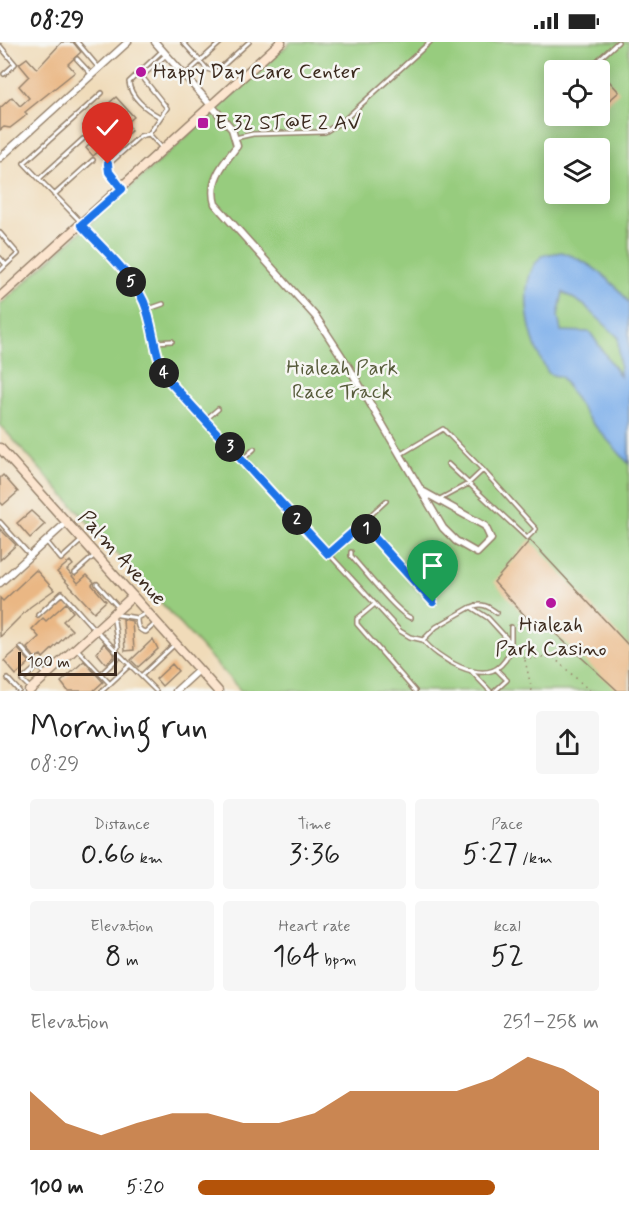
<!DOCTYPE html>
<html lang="en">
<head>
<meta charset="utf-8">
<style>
  :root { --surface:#fff; --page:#f6f6f6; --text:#222; --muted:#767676; --accent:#b45309 }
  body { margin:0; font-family:Mynerve,sans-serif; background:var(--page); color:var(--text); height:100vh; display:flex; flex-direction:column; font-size:22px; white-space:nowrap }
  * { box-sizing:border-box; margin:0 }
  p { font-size:20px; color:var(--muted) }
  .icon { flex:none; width:33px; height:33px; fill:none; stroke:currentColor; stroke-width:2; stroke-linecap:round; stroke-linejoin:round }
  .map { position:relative; height:649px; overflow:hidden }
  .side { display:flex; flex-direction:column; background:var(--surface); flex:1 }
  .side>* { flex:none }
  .tools { position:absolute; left:544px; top:18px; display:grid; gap:12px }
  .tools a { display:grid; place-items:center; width:66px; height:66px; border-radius:6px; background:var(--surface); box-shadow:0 3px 15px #0003; font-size:30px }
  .scale { position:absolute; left:18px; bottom:15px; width:99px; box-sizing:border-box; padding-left:6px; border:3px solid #3b2a1e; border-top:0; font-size:16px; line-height:21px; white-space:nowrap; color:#3b2a1e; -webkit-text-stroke:4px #f6f6f2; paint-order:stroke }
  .pin { position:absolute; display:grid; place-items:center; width:51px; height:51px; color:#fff; margin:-62px -26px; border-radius:50% 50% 50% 0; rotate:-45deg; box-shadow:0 0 6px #0007 }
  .pin .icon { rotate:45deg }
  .km { position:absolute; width:30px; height:30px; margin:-15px; border-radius:50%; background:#222; color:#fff; font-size:16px; line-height:30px; text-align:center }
  .round { display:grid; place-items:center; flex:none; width:63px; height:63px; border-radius:6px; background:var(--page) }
  .overview { display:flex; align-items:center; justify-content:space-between; height:102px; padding:0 30px }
  h1 { font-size:33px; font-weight:600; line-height:45px }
  .stats { display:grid; grid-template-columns:repeat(3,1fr); gap:9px; height:102px; padding:6px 30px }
  .stats div { display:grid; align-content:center; border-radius:6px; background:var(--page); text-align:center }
  .stats b { font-size:30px; font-weight:600 }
  .stats small { font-size:16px; font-weight:400 }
  .stats p { font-size:16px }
  .chart { height:168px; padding:12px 30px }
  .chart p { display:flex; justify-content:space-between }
  .chart svg { width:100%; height:108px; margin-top:6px; fill:var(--accent); opacity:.7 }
  ul { padding:0 30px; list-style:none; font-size:20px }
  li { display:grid; grid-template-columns:96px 72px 1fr; align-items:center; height:45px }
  li i { height:15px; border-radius:8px; background:var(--accent) }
  .status { display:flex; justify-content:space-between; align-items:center; height:42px; padding:0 30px; background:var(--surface); direction:ltr }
  .status svg { height:16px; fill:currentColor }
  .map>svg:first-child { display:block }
</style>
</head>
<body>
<div class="status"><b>08:29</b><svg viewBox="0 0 49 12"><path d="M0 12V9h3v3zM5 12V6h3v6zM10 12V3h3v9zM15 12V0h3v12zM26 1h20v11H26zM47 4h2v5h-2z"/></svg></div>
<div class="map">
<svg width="629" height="649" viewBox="0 0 629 649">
  <rect width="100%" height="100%" fill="#f6f6f2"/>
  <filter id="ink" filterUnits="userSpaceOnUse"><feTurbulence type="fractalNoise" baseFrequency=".0167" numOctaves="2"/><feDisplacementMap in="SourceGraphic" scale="12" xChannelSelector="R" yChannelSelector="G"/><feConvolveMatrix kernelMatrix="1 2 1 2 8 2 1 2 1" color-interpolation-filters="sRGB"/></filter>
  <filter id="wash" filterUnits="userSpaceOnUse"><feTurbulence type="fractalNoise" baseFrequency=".008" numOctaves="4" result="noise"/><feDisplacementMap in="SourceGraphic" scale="24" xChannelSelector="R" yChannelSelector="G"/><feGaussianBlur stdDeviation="1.35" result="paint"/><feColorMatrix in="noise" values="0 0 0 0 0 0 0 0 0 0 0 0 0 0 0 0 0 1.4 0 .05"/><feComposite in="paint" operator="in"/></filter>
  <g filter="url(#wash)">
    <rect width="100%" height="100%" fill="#f0dbb9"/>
    <path fill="#97cc7e" stroke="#697b4e" stroke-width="1.5" fill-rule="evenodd" d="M291 0H629V649H241L0 383V263ZM555 28H600V74H555ZM555 106H600V152H555Z"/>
    <path fill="#7fb0eb" stroke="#5d6d84" stroke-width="1.5" fill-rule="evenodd" d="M562 210C590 220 612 237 629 261V422L588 376 561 335 549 332C530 304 513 238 543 213ZM563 250 584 263 618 295 620 334 590 290 561 289 558 274Z"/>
    <g id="blocks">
      <path fill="#eab784" d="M62 0H73L81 10 68 22 75 30 25 70 27 72 23 76 10 86 4 85 0 88V66L12 55 20 64 29 56 19 44 29 34 19 22 27 16 37 27Z
        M600 29 619 50 604 63 600 58Z
        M116 55 134 75 128 80 131 89 107 110 103 106 93 114 86 106 95 97 83 84Z
        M3 433 18 450 3 463 0 460V436Z
        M31 469 45 482 30 496 17 481Z
        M0 487 16 503 0 518Z
        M530 498 629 604V649H618L546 583 539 589 494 540Z
        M70 519 73 523 67 528 78 541 87 533 94 540 92 543 106 559 94 570 57 530Z
        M36 528 54 548 30 565 0 595V556L3 559Z
        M66 561 73 570 63 579 72 588 43 616 41 613 35 616 27 606 39 595 32 587 43 576 46 579Z
        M123 577 132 579 134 608 125 609Z
        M153 597 158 607 138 625 131 618Z
        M104 601 115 613 106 622 97 611Z
        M18 607 30 620 16 633 4 619Z
        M84 619 103 640 93 649H68L61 640Z
        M172 622 178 629 162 644 156 637Z"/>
    </g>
  </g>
  <g filter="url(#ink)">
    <use href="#blocks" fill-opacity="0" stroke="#96826c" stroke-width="1.5"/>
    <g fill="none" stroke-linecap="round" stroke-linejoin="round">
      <defs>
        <path id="lane" d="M77 0 98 25
          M183 0 207 27 216 30 249 0
          M0 4 15 22 4 32
          M77 17 91 32
          M587 28 618 0
          M139 31 167 66 149 92
          M185 33 221 0
          M142 34 166 13
          M102 51 24 121C61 161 113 208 140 253 157 280 152 314 170 340L400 589 410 595 423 598
          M160 75C147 68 130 55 129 40L162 9
          M149 92 162 106
          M235 96 253 92 325 90 344 78 430 0
          M39 137 83 97
          M119 143 109 130V122L140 94 149 92
          M54 153 93 118
          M0 191 18 212 6 223
          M0 216 6 223 0 229
          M146 268 163 262
          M155 300 172 299
          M205 378 218 367
          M401 412 443 387 483 428 468 442 440 457
          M242 418 254 407
          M448 422 527 496 536 487 483 428
          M0 480 29 512
          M361 482 433 560
          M46 499 61 517 81 499
          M351 510V514C362 526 399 573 411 576
          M328 512 386 459
          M75 531 94 514
          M97 542 118 565
          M375 562 357 577V582L415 649
          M471 565 488 576 511 601C511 609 507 617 501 623 481 643 437 616 423 598L436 585Z
          M472 565C482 560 489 565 497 571
          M38 573 62 551 94 587
          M137 576C137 583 138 589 146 590L155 582
          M511 585V605
          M98 590 130 623
          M21 605 45 632
          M77 607 110 642
          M115 609 118 605 113 572 137 576 146 571
          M471 629 490 649
          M101 632 118 616
          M8 637 19 649
          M30 646 22 638 38 624
          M102 649 130 623 141 634
          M156 649 141 634 175 602
          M495 649 507 638 496 627"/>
        <path id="street" d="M155 0 232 87 237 104C223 122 208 139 215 162L316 275 350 327 443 486 456 499 477 511 491 497 485 484 424 450
          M0 116 128 0
          M0 541 67 480
          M176 649 199 628"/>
        <path id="secondary" d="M0 255 281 0
          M0 406 218 649
          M29 649 133 554"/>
      </defs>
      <use href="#lane" stroke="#96826c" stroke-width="6"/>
      <use href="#street" stroke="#96826c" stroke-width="9"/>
      <use href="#secondary" stroke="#96826c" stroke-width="11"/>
      <path stroke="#96826c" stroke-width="1.5" stroke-dasharray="1.5 4.5" stroke-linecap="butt" d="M514 609 526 617 553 615 590 649
        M525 618 532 649"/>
      <use href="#lane" stroke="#fff" stroke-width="3"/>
      <use href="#street" stroke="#fff" stroke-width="6"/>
      <use href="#secondary" stroke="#fce5cf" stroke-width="8"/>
    </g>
  </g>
  <g fill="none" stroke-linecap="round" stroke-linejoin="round" filter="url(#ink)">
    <defs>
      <path id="route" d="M108 122 109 130 122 147 81 183C102 206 131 231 144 260 155 287 153 316 170 340L328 512 362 482 433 560"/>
    </defs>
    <use href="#route" stroke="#fff" stroke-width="12"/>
    <use href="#route" stroke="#1a73e8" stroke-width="8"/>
  </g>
  <g fill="#b5179e" stroke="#f6f6f2" stroke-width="2">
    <circle cx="141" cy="30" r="6"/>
    <rect x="197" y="75" width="12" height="12" rx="3"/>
    <circle cx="551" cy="561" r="6"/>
  </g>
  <g text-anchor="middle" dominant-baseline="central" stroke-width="5" stroke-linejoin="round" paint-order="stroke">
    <g font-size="21" fill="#3b2a1e" stroke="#f6f6f2" text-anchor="start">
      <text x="153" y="30">Happy Day Care Center</text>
      <text x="215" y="81">E 32 ST@E 2 AV</text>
      <text x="551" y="583" text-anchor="middle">Hialeah<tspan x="551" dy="24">Park Casino</tspan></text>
    </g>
    <g font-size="21" fill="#575b3b" stroke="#f6f6f2">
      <text x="342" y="326">Hialeah Park<tspan x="342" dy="24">Race Track</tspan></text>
    </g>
    <g font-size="21" fill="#3b2a1e" stroke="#f6f6f2">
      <text transform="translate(122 516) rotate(48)">Palm Avenue</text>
    </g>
  </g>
</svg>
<div class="tools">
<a><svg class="icon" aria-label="locate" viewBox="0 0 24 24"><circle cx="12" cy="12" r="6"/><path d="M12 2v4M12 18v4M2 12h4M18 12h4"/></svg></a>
<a><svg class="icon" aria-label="layers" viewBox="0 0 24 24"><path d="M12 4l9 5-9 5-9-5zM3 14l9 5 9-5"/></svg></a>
</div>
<div class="scale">100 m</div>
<div class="pin" style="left:433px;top:560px;background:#1e9e55"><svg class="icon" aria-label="arrive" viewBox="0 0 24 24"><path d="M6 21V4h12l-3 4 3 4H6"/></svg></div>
<div class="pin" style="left:108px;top:122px;background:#d93025"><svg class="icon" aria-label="check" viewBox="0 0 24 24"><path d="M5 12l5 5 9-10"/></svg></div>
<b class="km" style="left:366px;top:487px">1</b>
<b class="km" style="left:297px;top:478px">2</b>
<b class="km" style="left:230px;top:405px">3</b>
<b class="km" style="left:164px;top:331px">4</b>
<b class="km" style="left:131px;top:240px">5</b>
</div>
<section class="side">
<div class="overview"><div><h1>Morning run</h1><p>08:29</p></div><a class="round"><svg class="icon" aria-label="share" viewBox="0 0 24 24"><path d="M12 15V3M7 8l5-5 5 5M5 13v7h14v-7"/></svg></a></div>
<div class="stats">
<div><p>Distance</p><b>0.66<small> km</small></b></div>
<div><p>Time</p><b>3:36</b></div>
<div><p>Pace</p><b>5:27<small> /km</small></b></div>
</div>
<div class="stats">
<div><p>Elevation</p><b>8<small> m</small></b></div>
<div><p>Heart rate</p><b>164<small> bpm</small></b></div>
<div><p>kcal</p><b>52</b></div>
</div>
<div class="chart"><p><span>Elevation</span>251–258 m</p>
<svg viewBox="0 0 160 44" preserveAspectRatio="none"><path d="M0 44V20L10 33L20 38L30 33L40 29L50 29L60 33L70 33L80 29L90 20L100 20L110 20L120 20L130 15L140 6L150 11L160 20V44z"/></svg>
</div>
<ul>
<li><b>100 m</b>5:20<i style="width:74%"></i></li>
</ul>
</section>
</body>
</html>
